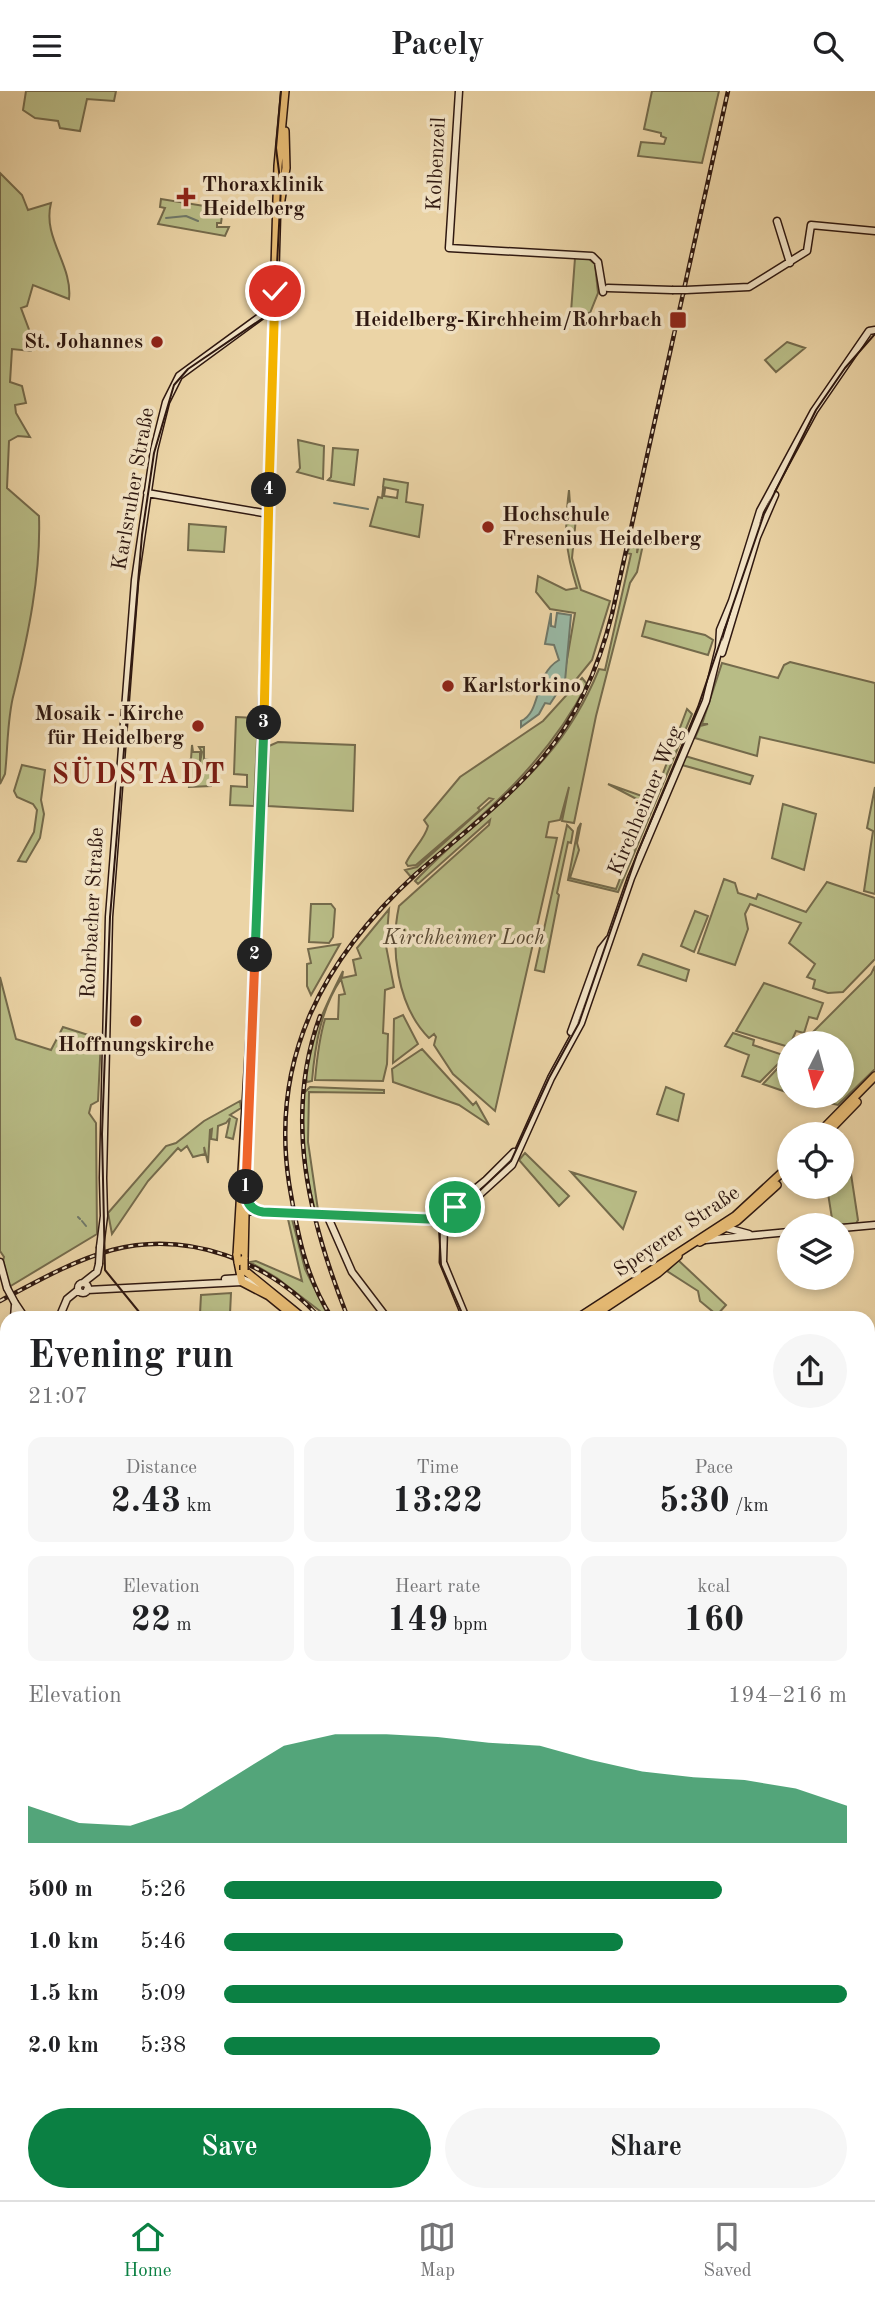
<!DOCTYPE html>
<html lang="en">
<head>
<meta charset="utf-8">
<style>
  :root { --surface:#fff; --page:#f6f6f6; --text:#202124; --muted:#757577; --line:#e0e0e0; --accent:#0b8043 }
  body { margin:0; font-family:"Old Standard TT",serif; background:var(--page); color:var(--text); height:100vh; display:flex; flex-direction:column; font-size:26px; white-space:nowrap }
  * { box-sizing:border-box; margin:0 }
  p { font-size:23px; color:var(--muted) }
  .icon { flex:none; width:38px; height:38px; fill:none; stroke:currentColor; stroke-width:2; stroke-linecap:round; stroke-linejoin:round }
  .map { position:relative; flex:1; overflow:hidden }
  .panel { position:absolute; left:0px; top:1220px; width:875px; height:891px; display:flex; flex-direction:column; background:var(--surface); border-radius:21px 21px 0 0; box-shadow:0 4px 10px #0003 }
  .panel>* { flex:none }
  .needle { width:46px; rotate:186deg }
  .fabs { position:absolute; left:777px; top:940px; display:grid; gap:14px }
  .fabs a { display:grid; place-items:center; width:77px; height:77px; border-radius:50%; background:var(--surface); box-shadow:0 4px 10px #0003; font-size:35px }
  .pin { position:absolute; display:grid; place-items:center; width:60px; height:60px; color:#fff; margin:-30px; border:4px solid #fff; border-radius:50%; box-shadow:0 2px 7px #0007 }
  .km { position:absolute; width:35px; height:35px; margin:-18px; border-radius:50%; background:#222; color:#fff; font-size:19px; line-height:35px; text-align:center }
  .round { display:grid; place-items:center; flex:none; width:74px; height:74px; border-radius:37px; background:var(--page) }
  .headline { display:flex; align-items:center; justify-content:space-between; height:119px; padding:0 28px }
  h1 { font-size:38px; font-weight:700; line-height:52px }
  .figures { display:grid; grid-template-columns:repeat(3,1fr); gap:10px; height:119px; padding:7px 28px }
  .figures div { display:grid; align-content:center; border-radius:14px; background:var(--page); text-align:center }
  .figures b { font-size:35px; font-weight:700 }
  .figures small { font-size:19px; font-weight:400 }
  .figures p { font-size:19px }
  .chart { height:196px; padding:14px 28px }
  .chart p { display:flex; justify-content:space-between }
  .chart svg { width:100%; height:126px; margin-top:7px; fill:var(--accent); opacity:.7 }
  .action { display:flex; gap:14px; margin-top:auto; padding:14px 28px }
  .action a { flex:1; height:80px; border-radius:42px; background:var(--accent); color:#fff; font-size:28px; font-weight:700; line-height:80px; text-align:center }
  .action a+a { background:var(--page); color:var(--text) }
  ul { padding:0 28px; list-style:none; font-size:23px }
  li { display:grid; grid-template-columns:112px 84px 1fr; align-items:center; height:52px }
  li i { height:18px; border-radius:9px; background:var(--accent) }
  header { display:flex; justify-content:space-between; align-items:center; height:91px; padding:0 28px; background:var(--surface); font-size:32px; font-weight:700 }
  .dock { display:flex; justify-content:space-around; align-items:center; height:98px; border-top:2px solid var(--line); background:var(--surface); font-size:19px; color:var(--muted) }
  .dock a { display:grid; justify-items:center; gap:4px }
  .dock .on { color:var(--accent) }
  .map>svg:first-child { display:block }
</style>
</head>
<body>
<header><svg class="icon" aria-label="menu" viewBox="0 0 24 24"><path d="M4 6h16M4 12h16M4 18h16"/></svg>Pacely<svg class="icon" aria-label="search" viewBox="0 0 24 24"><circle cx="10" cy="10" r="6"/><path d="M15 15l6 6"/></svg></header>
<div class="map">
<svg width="875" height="2109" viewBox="0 0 875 2109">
  <rect width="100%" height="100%" fill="#ebd4a6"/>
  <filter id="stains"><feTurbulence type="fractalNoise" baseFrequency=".00286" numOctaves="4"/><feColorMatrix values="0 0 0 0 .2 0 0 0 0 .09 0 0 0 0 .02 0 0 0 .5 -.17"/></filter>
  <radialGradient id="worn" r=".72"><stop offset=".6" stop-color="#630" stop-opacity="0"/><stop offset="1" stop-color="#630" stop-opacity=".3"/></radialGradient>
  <path fill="#b8bc86" stroke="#746a4b" stroke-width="2" d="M26 0H116L114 10 87 8 80 40 60 37 58 30 35 27 23 19Z
    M652 0H719L702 72 638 65 641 51 664 53 666 47 661 45V42L644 38Z
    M0 82 22 104 28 119 51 112C42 147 73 174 69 208L33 194 27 215 21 217 34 252 31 260 12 258 10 291 22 295 26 312 15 314 16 322 30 346 18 345 9 350 7 397 39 425C41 484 28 545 14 602 7 627 8 657 5 683L0 693Z
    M161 108 223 118 221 132H217V136H229L225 145 158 133 165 117 160 116Z
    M575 167 589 168 595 173 598 202 590 222 571 221Z
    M787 251 805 257 776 281 765 269Z
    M298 349 324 355 323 388 297 381 300 377Z
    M333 357 358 359 354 394 328 389 331 386Z
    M384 388 408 392 406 411 423 414 419 446 370 435 378 406 382 407 383 398H385L384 405 397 407 398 399 383 396Z
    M569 399 570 413 577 417 572 467 581 499 610 510 592 569 570 596 562 597 575 522 550 518 536 501 538 485 566 499 577 497C565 459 564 439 569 399Z
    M189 433 226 436 224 461 188 459Z
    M634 447 638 448 637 462 640 448 644 449 637 481 630 492 596 625 574 732 562 730 569 696 560 729 549 731 546 746 557 747 495 1020 453 983 434 954 436 946 434 943 429 947C397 915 390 857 399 815L489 734 490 729 418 793 415 790C488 713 556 684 599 578L605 579 631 463 627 462Z
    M646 530 705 544 713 549 708 564 642 545Z
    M790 571 875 592V672L760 646 757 665 695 647 700 635 708 633H702L722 572 778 587 784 574Z
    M582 587 587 593C547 673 479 728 411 786L405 779 417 776 493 708 489 707 478 717 480 719 416 774 408 775 406 772C412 759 425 748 428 735L424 729 460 686 543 630Z
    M687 618 692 623 618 801 568 789 578 737 581 732 577 752 579 759 570 787 616 798 648 714 608 693 653 709Z
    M236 626 258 627 254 715 230 714 231 695 247 696V684L234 683Z
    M278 651 355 654 353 720 268 715 269 655Z
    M192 654 193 661H200V671L202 661 199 656H204V668L209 669 206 671 212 672 211 695 189 696 191 680H184L187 670 191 668Z
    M685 665 753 685 750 693 682 674Z
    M22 674 45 679 41 709 44 723 40 747 26 771 18 770 34 741 37 719 33 713 17 706 14 700Z
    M875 696V803L864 800 873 740 867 737Z
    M783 713 816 723 804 779 772 767Z
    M567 734 573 740 571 752 568 751 557 802 559 804 544 881 535 879Z
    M724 788 735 792 738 802 756 808 758 803 806 821 827 791 875 807V868L843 901 828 902 813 897 815 889 807 886 815 873 789 852 801 832 750 813 745 823 748 838 735 874 698 862Z
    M311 813H331L335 818 333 846 329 852 309 851Z
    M389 818 386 855 394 896 385 899 383 942 388 943 387 973 383 990 315 989C317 966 319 948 325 928H338L339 904 345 903 341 888C321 918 315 954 312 990L307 991C301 962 330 906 343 880L342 887 356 884 353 869 361 867 357 857Z
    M695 820 708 825 694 861 681 855Z
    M340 853 311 904 307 895V873L311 872 308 858Z
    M643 863 689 879 686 890 638 874Z
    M875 875V978L838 1014 797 1005 842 1004V952H802L871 883Z
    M0 886 16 948 51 959 63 936 101 948 98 1010 91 1014 89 1022 96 1032 97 1143 9 1196 3 1170 4 1166 0 1160Z
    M764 892 823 912 817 928 809 926 804 942 796 940 789 956 736 940Z
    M403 924 418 953 393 972 394 928Z
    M733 942 754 949 753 954 786 965 760 991 742 985 749 964 725 955Z
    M422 958 473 1014 476 1011 489 1034 459 1014 393 991 392 978Z
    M789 965V1002L763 993Z
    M310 996 384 999V1002L309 1001 308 1051 318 1119H315C304 1080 301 1042 304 1002Z
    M666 996 684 1003 678 1030 657 1023Z
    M240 1010 241 1017 230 1024 237 1028 233 1048 226 1046 230 1027 226 1032 218 1035 217 1049 211 1048 212 1038 210 1039 208 1072 204 1056 205 1063 193 1066 187 1055 181 1060 178 1057 148 1090 112 1143 108 1122 166 1055 176 1052 204 1030Z
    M525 1062 569 1105 559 1115 519 1069Z
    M571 1081 636 1101 623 1138Z
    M851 1083 858 1129 856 1133 833 1134 827 1096H842V1084Z
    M288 1128H292L305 1178 329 1227 277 1187 250 1171 256 1170 302 1190Z
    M678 1169 726 1214 717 1224 700 1210 698 1200 667 1180Z
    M231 1202 230 1223H200L201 1204Z
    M868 1233 875 1312 874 1350 868 1344Z
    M875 2009V2093L868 2089V2013Z
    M671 2104H778L773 2109H672Z"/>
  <path fill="#99b8a4" stroke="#6f7869" stroke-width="2" d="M551 522V535L555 536 557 522 571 524 565 590 550 613 545 612 539 623 521 636V630C542 621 533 584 559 569L554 554 545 553Z
    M7 1810V1886L0 1887V1811Z"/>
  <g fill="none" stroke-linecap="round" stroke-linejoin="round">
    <path stroke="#6f7869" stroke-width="2" d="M166 127 186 125 198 130
      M334 412 368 418
      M78 1126 80 1128
      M82 1130 86 1135"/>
    <defs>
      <path id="secondary" d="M459 0 449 157 592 165 598 171 603 201
        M777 130 790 172
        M608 197 672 199
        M686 199 749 196 807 160 811 134 875 140
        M147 402 269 423
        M722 562 757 446 775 404
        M571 941 601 858 609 848
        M103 1087 109 826 135 489 154 359 166 311 179 285 272 217
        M242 1120 291 1123
        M316 1124 438 1128 486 1089 514 1061
        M327 1124 352 1181 387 1227
        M444 1136 512 1074 551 987 581 932 631 787 706 610 719 557 720 539 732 510 760 420 814 320 869 240 875 239
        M444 1136 443 1171 466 1227
        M723 1136 749 1143
        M842 1137 875 1134
        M705 1149 789 1141
        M100 1156 104 1125 103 1087
        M0 1171 7 1197
        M225 1188 240 1187 261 1195
        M83 1192 97 1181 99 1173
        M78 1197a5 5 0 1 1 10 0a5 5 0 1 1-10 0Z
        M87 1199 242 1191 243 1188
        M15 1212 25 1227
        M14 1227 15 1214
        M59 1227 67 1208 78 1199
        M0 1375 7 1357
        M868 1603 875 1605
        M868 1607 875 1609
        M0 1688 7 1687
        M0 1694 7 1693
        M868 1844 875 1846
        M0 1925H7"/>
      <path id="primary" d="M280 115 286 77 285 40
        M274 211 278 75 285 0
        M818 1043 875 985
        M826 1043 857 1011
        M700 1151 737 1130 777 1094
        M237 1164 255 865 275 209
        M244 1168 246 1079
        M238 1171 242 1191 269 1205 296 1227
        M244 1179 303 1227
        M578 1227 735 1125 789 1075
        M590 1227 658 1182 678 1165
        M0 1591 7 1590
        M0 1599 7 1598
        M0 1804 7 1801
        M441 2109V2104
        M449 2109V2104"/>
      <path id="highway" d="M868 1766 875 1769"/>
    </defs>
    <use href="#secondary" stroke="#2f1810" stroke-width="9"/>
    <use href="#primary" stroke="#2f1810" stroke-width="10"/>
    <use href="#highway" stroke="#2f1810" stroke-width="11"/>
    <use href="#secondary" stroke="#f2e3c5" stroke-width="6"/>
    <use href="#primary" stroke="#e6ba73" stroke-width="7"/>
    <use href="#highway" stroke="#e6ba73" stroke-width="9"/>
    <path stroke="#2f1810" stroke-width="2" d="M144 1227 105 1179 102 1043 110 826 142 444 154 362 174 294 188 278 269 223 275 213 281 96 276 57 281 0
      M464 1227 441 1174 439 1138 511 1070 549 987 579 932 637 763 698 616 764 423 816 319 845 277 875 243
      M868 1528 875 1531
      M0 1594 7 1593
      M0 1690 7 1689
      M444 2109V2104"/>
    <defs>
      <path id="rail" d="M320 925C283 1027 309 1129 348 1227
        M0 1210C36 1191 72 1170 112 1159 188 1139 269 1170 320 1227
        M332 1227C305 1186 297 1140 289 1092 270 966 324 867 416 783 459 745 507 710 544 665 579 623 599 575 612 523L728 0
        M868 1679 875 1683
        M868 1709 875 1714"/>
    </defs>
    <use href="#rail" stroke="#2f1810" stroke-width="4.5"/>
    <use href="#rail" stroke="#f2e3c5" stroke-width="2" stroke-dasharray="5" stroke-linecap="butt"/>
    <defs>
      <path id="secondary-bridge" d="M672 199H686
        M291 1123 316 1124
        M99 1173 100 1156
        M7 1197 15 1212"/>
      <path id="primary-bridge" d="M237 1164 238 1171
        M244 1168V1179"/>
    </defs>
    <use href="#secondary-bridge" stroke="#2f1810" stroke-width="9" stroke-linecap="butt"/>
    <use href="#primary-bridge" stroke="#2f1810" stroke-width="10" stroke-linecap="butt"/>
    <use href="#secondary-bridge" stroke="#f2e3c5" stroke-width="6"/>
    <use href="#primary-bridge" stroke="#e6ba73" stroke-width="7"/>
  </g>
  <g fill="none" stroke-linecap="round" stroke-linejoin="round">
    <defs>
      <path id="split-1" d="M246 1096C245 1109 249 1119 263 1121L428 1128H438L455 1116"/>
      <path id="split-2" d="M246 1096 255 864"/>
      <path id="split-3" d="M255 864 264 632"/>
      <path id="split-4" d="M264 632 269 399"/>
      <path id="split-5" d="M269 399 275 200"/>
    </defs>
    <use href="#split-1" stroke="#fff" stroke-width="14"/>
    <use href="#split-2" stroke="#fff" stroke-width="14"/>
    <use href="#split-3" stroke="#fff" stroke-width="14"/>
    <use href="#split-4" stroke="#fff" stroke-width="14"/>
    <use href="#split-5" stroke="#fff" stroke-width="14"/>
    <use href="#split-1" stroke="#22a559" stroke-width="9"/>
    <use href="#split-2" stroke="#f0652b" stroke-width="9"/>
    <use href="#split-3" stroke="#22a559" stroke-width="9"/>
    <use href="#split-4" stroke="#f5b400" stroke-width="9"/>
    <use href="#split-5" stroke="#f5b400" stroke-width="9"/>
  </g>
  <g fill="#8f2418" stroke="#f2e3c5" stroke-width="2.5">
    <path d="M182.5 95.5h7v7h7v7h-7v7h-7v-7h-7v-7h7z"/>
    <rect x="669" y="220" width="18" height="18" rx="3.5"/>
    <circle cx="157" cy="251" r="7"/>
    <circle cx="488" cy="436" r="7"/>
    <circle cx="448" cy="595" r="7"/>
    <circle cx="198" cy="635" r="7"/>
    <circle cx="136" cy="930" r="7"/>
  </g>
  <g text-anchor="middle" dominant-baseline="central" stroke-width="7" stroke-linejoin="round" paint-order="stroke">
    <g font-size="21" fill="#2f1810" stroke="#f2e3c5">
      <text transform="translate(437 73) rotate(-87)">Kolbenzeil</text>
      <text transform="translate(134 398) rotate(-80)">Karlsruher Straße</text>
      <text transform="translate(646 710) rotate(-67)">Kirchheimer Weg</text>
      <text transform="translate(93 822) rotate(-87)">Rohrbacher Straße</text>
      <text transform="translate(677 1141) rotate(-34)">Speyerer Straße</text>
    </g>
    <g font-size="21" font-weight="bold" fill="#2f1810" stroke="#f2e3c5" text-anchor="start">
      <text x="202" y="94">Thoraxklinik<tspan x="202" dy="24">Heidelberg</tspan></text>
      <text x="662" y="229" text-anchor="end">Heidelberg-Kirchheim/Rohrbach</text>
      <text x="143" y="251" text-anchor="end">St. Johannes</text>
      <text x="502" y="424">Hochschule<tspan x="502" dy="24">Fresenius Heidelberg</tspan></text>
      <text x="462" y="595">Karlstorkino</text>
      <text x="184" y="623" text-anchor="end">Mosaik - Kirche<tspan x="184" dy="24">für Heidelberg</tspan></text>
      <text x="136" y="954" text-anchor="middle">Hoffnungskirche</text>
    </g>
    <g font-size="21" font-style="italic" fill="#584933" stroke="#f2e3c5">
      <text x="464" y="847">Kirchheimer Loch</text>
    </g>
    <g font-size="28" font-weight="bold" letter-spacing="2" fill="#7a1f14" stroke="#f2e3c5">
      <text x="139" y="685">SÜDSTADT</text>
    </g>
  </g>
  <rect width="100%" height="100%" filter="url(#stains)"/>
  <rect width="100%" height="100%" fill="url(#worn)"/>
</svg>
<div class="fabs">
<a><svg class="needle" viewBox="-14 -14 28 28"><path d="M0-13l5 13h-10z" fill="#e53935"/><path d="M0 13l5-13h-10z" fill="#757577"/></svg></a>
<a><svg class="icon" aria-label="locate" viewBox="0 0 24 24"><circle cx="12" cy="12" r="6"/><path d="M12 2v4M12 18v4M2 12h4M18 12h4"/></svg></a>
<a><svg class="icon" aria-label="layers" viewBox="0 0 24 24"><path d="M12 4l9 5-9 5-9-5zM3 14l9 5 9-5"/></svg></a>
</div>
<div class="pin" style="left:455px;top:1116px;background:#1e9e55"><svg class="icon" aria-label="arrive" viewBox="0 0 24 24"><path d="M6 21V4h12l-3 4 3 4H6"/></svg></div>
<div class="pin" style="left:275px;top:200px;background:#d93025"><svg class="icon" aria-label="check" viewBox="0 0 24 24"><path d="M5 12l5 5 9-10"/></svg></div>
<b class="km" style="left:246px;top:1096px">1</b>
<b class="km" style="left:255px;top:864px">2</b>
<b class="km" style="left:264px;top:632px">3</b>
<b class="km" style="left:269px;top:399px">4</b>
<section class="panel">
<div class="headline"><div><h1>Evening run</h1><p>21:07</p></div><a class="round"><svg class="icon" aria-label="share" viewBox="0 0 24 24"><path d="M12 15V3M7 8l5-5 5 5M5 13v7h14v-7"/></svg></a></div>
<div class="figures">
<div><p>Distance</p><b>2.43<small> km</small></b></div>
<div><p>Time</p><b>13:22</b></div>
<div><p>Pace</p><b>5:30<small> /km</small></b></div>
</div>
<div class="figures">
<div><p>Elevation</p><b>22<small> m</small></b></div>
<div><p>Heart rate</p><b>149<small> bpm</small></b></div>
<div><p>kcal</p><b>160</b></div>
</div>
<div class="chart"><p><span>Elevation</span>194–216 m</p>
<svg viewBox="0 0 160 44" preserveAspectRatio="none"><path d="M0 44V31L10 37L20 38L30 32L40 21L50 10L60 6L70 6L80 7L90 9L100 10L110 15L120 19L130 21L140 22L150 25L160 31V44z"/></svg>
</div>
<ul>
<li><b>500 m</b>5:26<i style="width:80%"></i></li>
<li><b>1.0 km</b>5:46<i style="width:64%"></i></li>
<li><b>1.5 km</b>5:09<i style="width:100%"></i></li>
<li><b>2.0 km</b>5:38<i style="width:70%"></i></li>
</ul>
<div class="action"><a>Save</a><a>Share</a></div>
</section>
</div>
<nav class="dock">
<a class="on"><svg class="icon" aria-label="home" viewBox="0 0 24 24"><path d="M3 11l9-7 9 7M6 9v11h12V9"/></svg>Home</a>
<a><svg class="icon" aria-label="map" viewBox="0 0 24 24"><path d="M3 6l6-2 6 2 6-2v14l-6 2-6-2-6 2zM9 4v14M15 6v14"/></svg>Map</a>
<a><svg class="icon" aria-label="saved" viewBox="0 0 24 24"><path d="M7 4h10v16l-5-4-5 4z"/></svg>Saved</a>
</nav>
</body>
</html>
